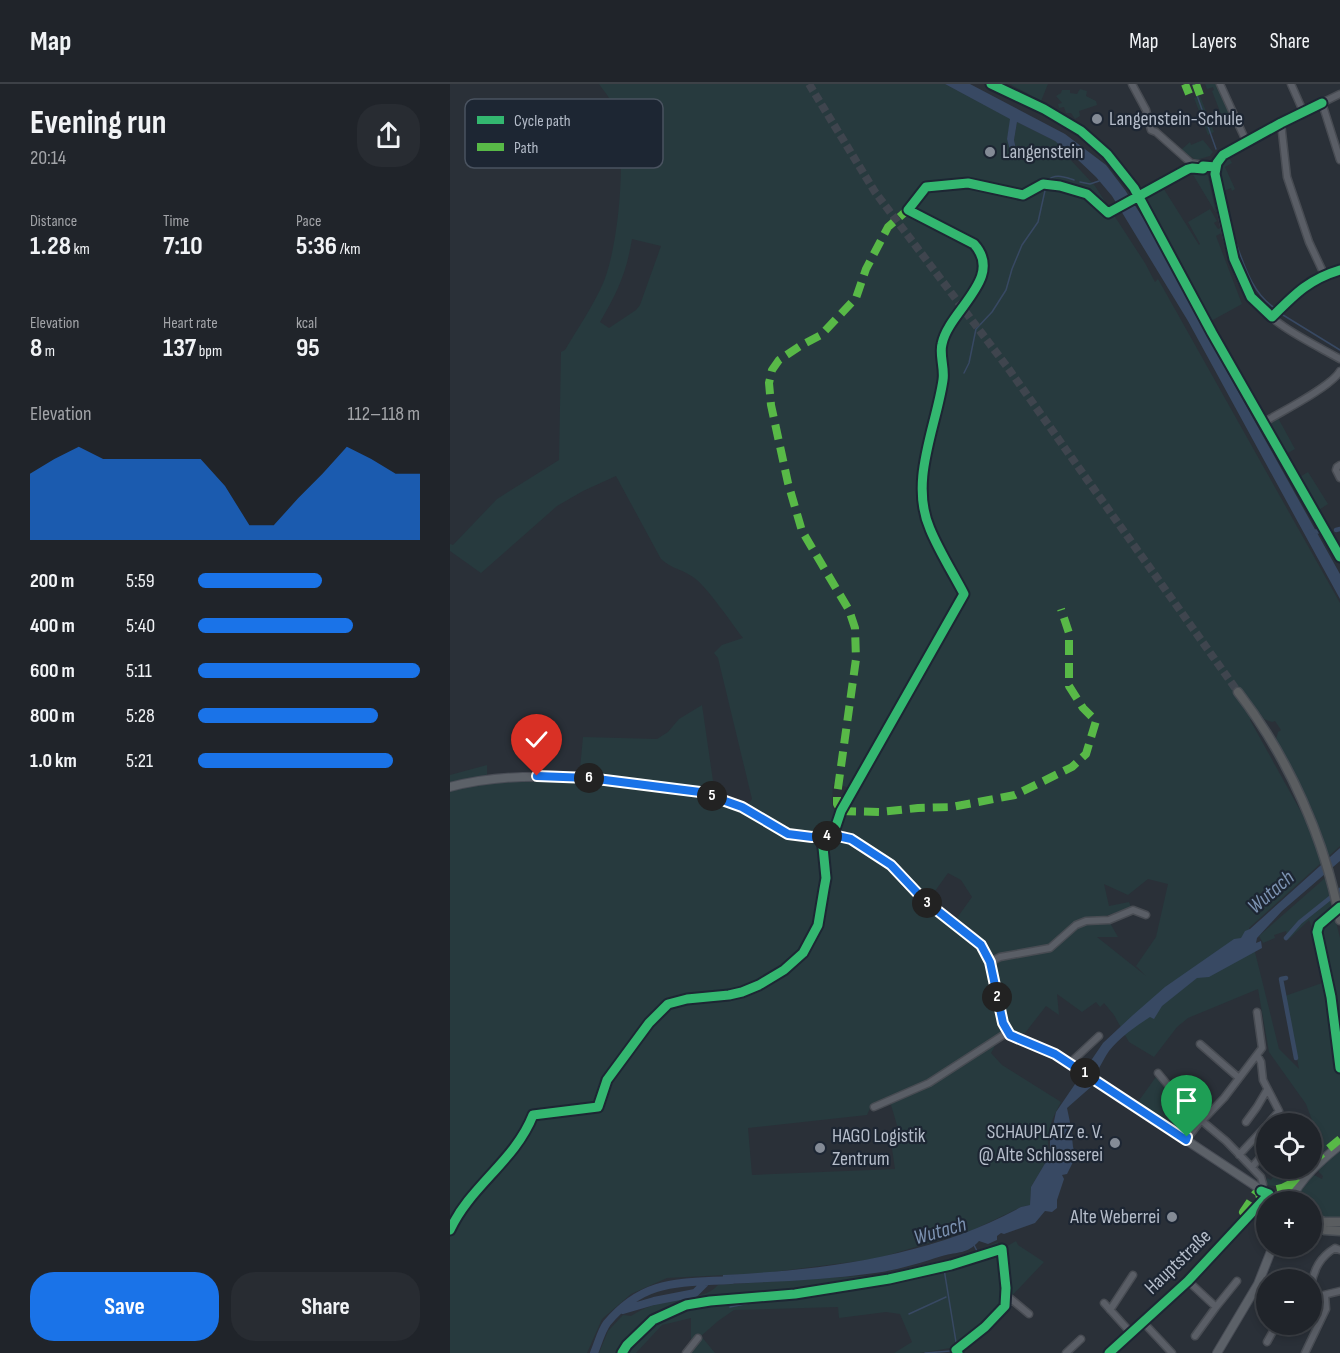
<!DOCTYPE html>
<html lang="en">
<head>
<meta charset="utf-8">
<style>
  :root { --surface:#20242a; --page:#282c32; --text:#f1f3f6; --muted:#a2a4a8; --line:#3d4147; --accent:#1a73e8 }
  body { margin:0; font-family:"Sofia Sans Condensed",sans-serif; background:var(--page); color:var(--text); height:100vh; display:flex; flex-direction:column; font-size:22px; white-space:nowrap }
  * { box-sizing:border-box; margin:0 }
  p { font-size:20px; color:var(--muted) }
  .icon { flex:none; width:33px; height:33px; fill:none; stroke:currentColor; stroke-width:2; stroke-linecap:round; stroke-linejoin:round }
  .map { position:relative; flex:1; overflow:hidden }
  .sheet { display:flex; flex-direction:column; background:var(--surface); width:450px }
  .sheet>* { flex:none }
  .fabs { position:absolute; left:806px; top:1029px; display:grid; gap:12px }
  .fabs a { display:grid; place-items:center; width:66px; height:66px; border-radius:50%; background:var(--surface); box-shadow:0 3px 9px #0003,0 0 0 2px var(--line); font-size:30px }
  .pin { position:absolute; display:grid; place-items:center; width:51px; height:51px; color:#fff; margin:-62px -26px; border-radius:50% 50% 50% 0; rotate:-45deg; box-shadow:0 0 6px #0007 }
  .pin .icon { rotate:45deg }
  .km { position:absolute; width:30px; height:30px; margin:-15px; border-radius:50%; background:#222; color:#fff; font-size:16px; line-height:30px; text-align:center }
  .round { display:grid; place-items:center; flex:none; width:63px; height:63px; border-radius:24px; background:var(--page) }
  .overview { display:flex; align-items:center; justify-content:space-between; height:102px; padding:0 30px }
  h1 { font-size:33px; font-weight:700; line-height:45px }
  .figures { display:grid; grid-template-columns:repeat(3,1fr); gap:9px; height:102px; padding:6px 30px }
  .figures div { display:grid; align-content:center }
  .figures b { font-size:26px; font-weight:700 }
  .figures small { font-size:16px; font-weight:400 }
  .figures p { font-size:16px }
  .chart { height:168px; padding:12px 30px }
  .chart p { display:flex; justify-content:space-between }
  .chart svg { width:100%; height:108px; margin-top:6px; fill:var(--accent); opacity:.7 }
  .button { display:flex; gap:12px; margin-top:auto; padding:12px 30px }
  .button a { flex:1; height:69px; border-radius:24px; background:var(--accent); color:#fff; font-size:24px; font-weight:700; line-height:69px; text-align:center }
  .button a+a { background:var(--page); color:var(--text) }
  ul { padding:0 30px; list-style:none; font-size:20px }
  li { display:grid; grid-template-columns:96px 72px 1fr; align-items:center; height:45px }
  li i { height:15px; border-radius:8px; background:var(--accent) }
  header { display:flex; align-items:center; gap:36px; box-sizing:border-box; height:84px; padding:0 30px; background:var(--surface); border-bottom:2px solid var(--line) }
  header strong { font-size:28px }
  nav { display:flex; gap:33px; margin-inline-start:auto; font-size:21px }
  main { display:flex; flex:1; min-height:0 }
  .map>svg:first-child { display:block }
</style>
</head>
<body>
<header>
<strong>Map</strong>
<nav><a>Map</a><a>Layers</a><a>Share</a></nav>
</header>
<main>
<section class="sheet">
<div class="overview"><div><h1>Evening run</h1><p>20:14</p></div><a class="round"><svg class="icon" aria-label="share" viewBox="0 0 24 24"><path d="M12 15V3M7 8l5-5 5 5M5 13v7h14v-7"/></svg></a></div>
<div class="figures">
<div><p>Distance</p><b>1.28<small> km</small></b></div>
<div><p>Time</p><b>7:10</b></div>
<div><p>Pace</p><b>5:36<small> /km</small></b></div>
</div>
<div class="figures">
<div><p>Elevation</p><b>8<small> m</small></b></div>
<div><p>Heart rate</p><b>137<small> bpm</small></b></div>
<div><p>kcal</p><b>95</b></div>
</div>
<div class="chart"><p><span>Elevation</span>112–118 m</p>
<svg viewBox="0 0 160 44" preserveAspectRatio="none"><path d="M0 44V17L10 11L20 6L30 11L40 11L50 11L60 11L70 11L80 22L90 38L100 38L110 27L120 17L130 6L140 11L150 17L160 17V44z"/></svg>
</div>
<ul>
<li><b>200 m</b>5:59<i style="width:56%"></i></li>
<li><b>400 m</b>5:40<i style="width:70%"></i></li>
<li><b>600 m</b>5:11<i style="width:100%"></i></li>
<li><b>800 m</b>5:28<i style="width:81%"></i></li>
<li><b>1.0 km</b>5:21<i style="width:88%"></i></li>
</ul>
<div class="button"><a>Save</a><a>Share</a></div>
</section>
<div class="map">
<svg width="890" height="1269" viewBox="0 0 890 1269">
  <rect width="100%" height="100%" fill="#2a3038"/>
  <path fill="#273a3e" fill-rule="evenodd" d="M149 0H495L561 35 557 55 574 76 617 72 645 102 695 179 705 198 708 195 890 519V762L799 844 829 965 849 985 835 912 875 898 877 900 878 896 870 852H865L859 836 838 856 836 847 824 851 825 854 813 859 809 852 875 794 890 854V1054L861 1078V1040L857 1039 862 1036 856 1020 819 968 808 905 738 934 727 943 704 973 679 958 664 931 654 919 650 923 646 918 632 928 607 910 609 931 596 922 575 949 564 950 556 942 541 969 552 981 611 1018C602 1034 594 1053 600 1071L581 1103 580 1121 571 1123 523 1146 425 1175 315 1189 217 1194 181 1210 152 1235 137 1269H0V705L48 696 129 695 133 653 207 655 218 648 229 635 252 621 263 697 260 709 297 722 302 715 268 574 264 569 272 561 293 554C280 537 262 510 247 496 236 486 221 485 211 475L166 392 133 407 107 422 31 489 0 467V460L3 461 47 415 109 376 111 268 115 266C128 244 144 221 154 197 169 160 178 61 164 24 161 15 154 7 149 0ZM182 155 211 162 190 221 186 226 159 244 150 238C168 207 176 190 182 155ZM808 627 814 635 822 638 825 637 831 646 828 648 826 655 862 725 855 735 800 636ZM383 700C393 701 404 704 404 715L399 717 390 733 387 732 382 721ZM498 789 511 796 522 813 507 834 513 851 475 821ZM698 795 718 800 706 853 686 882 696 892 647 853H668L656 832 681 823 679 818 659 822 654 800 678 811ZM439 1014 449 1048 440 1051 445 1085 302 1091 298 1044 417 1031 422 1020Z
    M560 0H598L591 17Z
    M755 0H766L785 39 776 43 762 7 764 6 763 3 757 5Z
    M630 5 637 7 636 12 646 17 647 21 629 27 630 32 625 35 621 29H616L614 23 609 24 608 20 612 19 606 12 611 9 612 6H620V9L627 10Z
    M750 12 764 48 758 51 744 14Z
    M567 38 605 57 614 65C598 68 581 74 566 65L564 56Z
    M753 56 763 68 760 72 746 76 731 66 740 58 741 61Z
    M778 72 782 79 775 83 785 105 782 107 781 104 772 108C769 95 766 82 778 72Z
    M745 85 755 88 758 92 766 129 742 89Z
    M712 102 749 161 750 160 738 138 760 125 767 137 764 139 768 145 771 144 773 148 766 152 792 220 761 237 689 114Z
    M827 332 845 365 836 370 818 338Z
    M858 388 878 420 867 427 848 394Z
    M37 681V691L0 701V691Z
    M708 990 746 1038 735 1050 688 1018Z
    M890 1067V1135L879 1136 861 1130V1118L844 1117 845 1113 862 1090 872 1095 873 1092 869 1088 868 1084Z
    M831 1085V1084L854 1085C842 1096 834 1105 817 1101V1094L821 1096 823 1093 820 1091Z
    M566 1157 568 1161 594 1178 537 1238 500 1264 470 1269H444L462 1258 450 1230 436 1228 389 1234 388 1223 284 1226 268 1237 251 1252 265 1269H237L241 1264V1234L212 1241 186 1269H149L158 1247 173 1231 181 1232C193 1224 207 1219 222 1216 237 1213 258 1213 268 1201L425 1191 513 1172 548 1158 551 1171 552 1165Z"/>
  <path fill="#384963" fill-rule="evenodd" d="M495 0H520L615 50 656 81 675 106 704 151 746 232 890 490V515L738 237 662 112 646 93 625 73 617 72 574 76 561 70 557 55 560 35ZM567 38 605 57 614 65C598 68 581 73 566 65L564 56Z
    M890 764V777L832 827 807 854 806 859 811 857 812 864 759 893 747 894 712 922 704 935 700 933C685 943 670 953 659 967 652 977 649 987 641 995L642 1002 617 1024 621 1043 623 1063 626 1072 617 1090 612 1091 614 1095 607 1116V1124L602 1128 595 1127 585 1139 554 1150 551 1149 547 1152V1156L538 1160 529 1157C516 1171 509 1167 492 1172 470 1179 448 1186 425 1189 374 1196 323 1198 272 1200L273 1191C374 1186 482 1172 571 1123L580 1121 581 1103 600 1071V1056L606 1028 653 959 683 931 715 903 784 855 791 854 795 847 800 845Z"/>
  <g fill="none" stroke-linecap="round" stroke-linejoin="round">
    <path stroke="#384963" stroke-width="1.5" d="M743 0 766 65
      M597 97C605 89 614 93 624 96
      M630 98 640 100 649 97
      M786 159C795 184 803 210 826 225
      M833 231 890 266
      M514 289 519 279 526 245 542 228 556 206 562 185 572 161 588 138 596 102
      M494 1185 506 1258
      M280 1223 309 1217 346 1215 442 1198 505 1183 530 1173 524 1161
      M459 1230 496 1213
      M475 1269 501 1267"/>
    <path stroke="#384963" stroke-width="4.5" d="M886 446 890 445
      M860 448 872 447
      M836 854 850 838 890 806
      M836 894 831 895 846 974"/>
    <path stroke="#384963" stroke-width="8" d="M173 1226 204 1217 245 1209 256 1198
      M144 1269C148 1260 151 1247 157 1239 194 1195 229 1199 281 1196"/>
    <path stroke="#3f454e" stroke-width="8" stroke-dasharray="8 4" stroke-linecap="butt" d="M359 0 425 108 558 284 788 608"/>
    <defs>
      <path id="minor" d="M682 0 696 26 701 46 706 48 741 79 766 83
        M770 0 796 57
        M841 0 853 27
        M890 10 831 39 773 71 767 79 765 90C770 124 781 188 802 214 824 242 860 258 890 275
        M872 19 890 76
        M831 39 837 93 859 158 874 190
        M822 233C844 211 859 195 890 186
        M816 337C833 327 882 302 890 287
        M890 381 887 383 886 386 890 394
        M540 878 550 873 600 864 626 841 636 837 659 836 683 826 696 831
        M750 960 789 994
        M807 971 811 978 813 996 829 1027 818 1040
        M620 979 649 952
        M708 989 749 1039
        M424 1023 479 999 558 948
        M752 1037 776 1057 811 1093 813 1100 811 1107
        M796 1038 807 1023 817 1006
        M736 1056 749 1039 752 1037 774 1014 812 964 807 928
        M789 1071 816 1042
        M802 1083 816 1067
        M738 1197 766 1223 745 1252
        M861 1202C864 1185 870 1173 885 1164L890 1166
        M803 1210 816 1216
        M861 1214 890 1207
        M654 1219 681 1249
        M766 1223 787 1197
        M660 1226 683 1191
        M692 1237 722 1269
        M817 1258 827 1240
        M236 1269 248 1254
        M508 1269 506 1266 535 1243 561 1215 579 1230
        M616 1269 631 1255
        M659 1269 738 1197 819 1111
        M855 1269 876 1225 875 1211"/>
      <path id="major" d="M0 703C80 682 161 698 241 707L258 710 292 723 338 750 362 753 383 751 394 752 441 781 475 816 523 853 531 861 540 878 553 939 560 951 605 970 620 979 810 1105 824 1118
        M825 1113 845 1106
        M839 1118C851 1094 870 1077 890 1061
        M767 1269 808 1200 823 1162"/>
      <path id="highway" d="M788 608C838 673 875 755 890 836
        M861 1133 874 1138H890
        M861 1139 875 1146 890 1147"/>
    </defs>
    <use href="#minor" stroke="#484c53" stroke-width="9"/>
    <use href="#major" stroke="#484c55" stroke-width="10"/>
    <use href="#highway" stroke="#474c53" stroke-width="11"/>
    <use href="#minor" stroke="#5a5e66" stroke-width="6"/>
    <use href="#major" stroke="#5c6168" stroke-width="8"/>
    <use href="#highway" stroke="#5a5d60" stroke-width="8"/>
    <path stroke="#58b947" stroke-width="8" stroke-dasharray="15 8" stroke-linecap="butt" d="M735 0 739 10
      M746 0 750 11
      M391 727 387 720V711L406 575 405 544 399 526 352 447 338 399 321 321 319 299 322 286 329 276 350 262 371 251 406 214 416 185 438 143 461 123
      M391 727 430 728 468 724 502 723 565 711 622 683 636 670 646 637 633 624 619 602V549L611 525
      M861 1079 890 1055
      M837 1105 855 1084
      M795 1129 793 1128 805 1110 832 1104 842 1099"/>
    <defs>
      <path id="cycleway" d="M541 0 594 25 631 47 657 70 684 104 762 249 890 473
        M872 19 831 39 773 71 767 79 765 90 784 175 801 213 822 233C844 211 859 195 890 186
        M890 823 869 841 867 848 881 913 890 984
        M0 1146C20 1102 65 1077 83 1031L148 1023 157 996 199 939 218 920 237 915 279 911 292 908 309 901 334 886 353 869 368 841 374 805 376 794 372 753 383 751 391 727 514 510C503 489 489 467 480 445 459 397 486 344 493 296 495 284 489 271 492 260 499 226 555 194 524 160L458 126 476 103 518 99 573 111 593 100 610 102 637 110 658 129 738 85 742 84 753 85V82L766 83
        M172 1269 177 1261 203 1236 236 1221 260 1217 345 1210 439 1195 501 1181 552 1165 556 1204 555 1222 535 1243 506 1266 508 1269
        M659 1269 738 1197 819 1110 811 1107"/>
    </defs>
    <use href="#cycleway" stroke="#1d2633" stroke-width="13"/>
    <use href="#cycleway" stroke="#33b770" stroke-width="9"/>
  </g>
  <g fill="none" stroke-linecap="round" stroke-linejoin="round">
    <defs>
      <path id="route" d="M87 692 139 694 250 708 292 723 338 750 362 753 383 751 401 755 441 781 474 816 531 861 540 878 553 939 560 951 605 970 736 1056 737 1053"/>
    </defs>
    <use href="#route" stroke="#fff" stroke-width="12"/>
    <use href="#route" stroke="#1a73e8" stroke-width="8"/>
  </g>
  <g fill="#848b96" stroke="#1d2633" stroke-width="2">
    <circle cx="647" cy="35" r="6"/>
    <circle cx="540" cy="68" r="6"/>
    <circle cx="665" cy="1059" r="6"/>
    <circle cx="370" cy="1064" r="6"/>
    <circle cx="722" cy="1133" r="6"/>
  </g>
  <g text-anchor="middle" dominant-baseline="central" stroke-width="4.5" stroke-linejoin="round" paint-order="stroke">
    <g font-size="20" fill="#b4bcc9" stroke="#1d2633" text-anchor="start">
      <text x="659" y="35">Langenstein-Schule</text>
      <text x="552" y="68">Langenstein</text>
      <text x="653" y="1048" text-anchor="end">SCHAUPLATZ e. V.<tspan x="653" dy="23">@ Alte Schlosserei</tspan></text>
      <text x="382" y="1052">HAGO Logistik<tspan x="382" dy="23">Zentrum</tspan></text>
      <text x="710" y="1133" text-anchor="end">Alte Weberrei</text>
    </g>
    <g font-size="20" fill="#b4bcc9" stroke="#1d2633">
      <text transform="translate(728 1178) rotate(-44)">Hauptstraße</text>
    </g>
    <g font-size="21" font-style="italic" fill="#7c92b1" stroke="#1d2633">
      <text transform="translate(821 808) rotate(-41)">Wutach</text>
      <text transform="translate(490 1147) rotate(-16)">Wutach</text>
    </g>
  </g>
  <rect x="15" y="15" width="198" height="69" rx="9" fill="#1d2633" stroke="#4a5360" stroke-width="1.5"/>
  <rect x="27" y="32" width="27" height="8" fill="#33b770"/>
  <rect x="27" y="59" width="27" height="8" fill="#58b947"/>
  <g font-size="16" fill="#b4bcc9">
    <text x="64" y="42">Cycle path</text>
    <text x="64" y="69">Path</text>
  </g>
</svg>
<div class="fabs">
<a><svg class="icon" aria-label="locate" viewBox="0 0 24 24"><circle cx="12" cy="12" r="6"/><path d="M12 2v4M12 18v4M2 12h4M18 12h4"/></svg></a>
<a>+</a>
<a>−</a>
</div>
<div class="pin" style="left:737px;top:1053px;background:#1e9e55"><svg class="icon" aria-label="arrive" viewBox="0 0 24 24"><path d="M6 21V4h12l-3 4 3 4H6"/></svg></div>
<div class="pin" style="left:87px;top:692px;background:#d93025"><svg class="icon" aria-label="check" viewBox="0 0 24 24"><path d="M5 12l5 5 9-10"/></svg></div>
<b class="km" style="left:635px;top:989px">1</b>
<b class="km" style="left:547px;top:913px">2</b>
<b class="km" style="left:477px;top:819px">3</b>
<b class="km" style="left:377px;top:752px">4</b>
<b class="km" style="left:262px;top:712px">5</b>
<b class="km" style="left:139px;top:694px">6</b>
</div>
</main>
</body>
</html>
